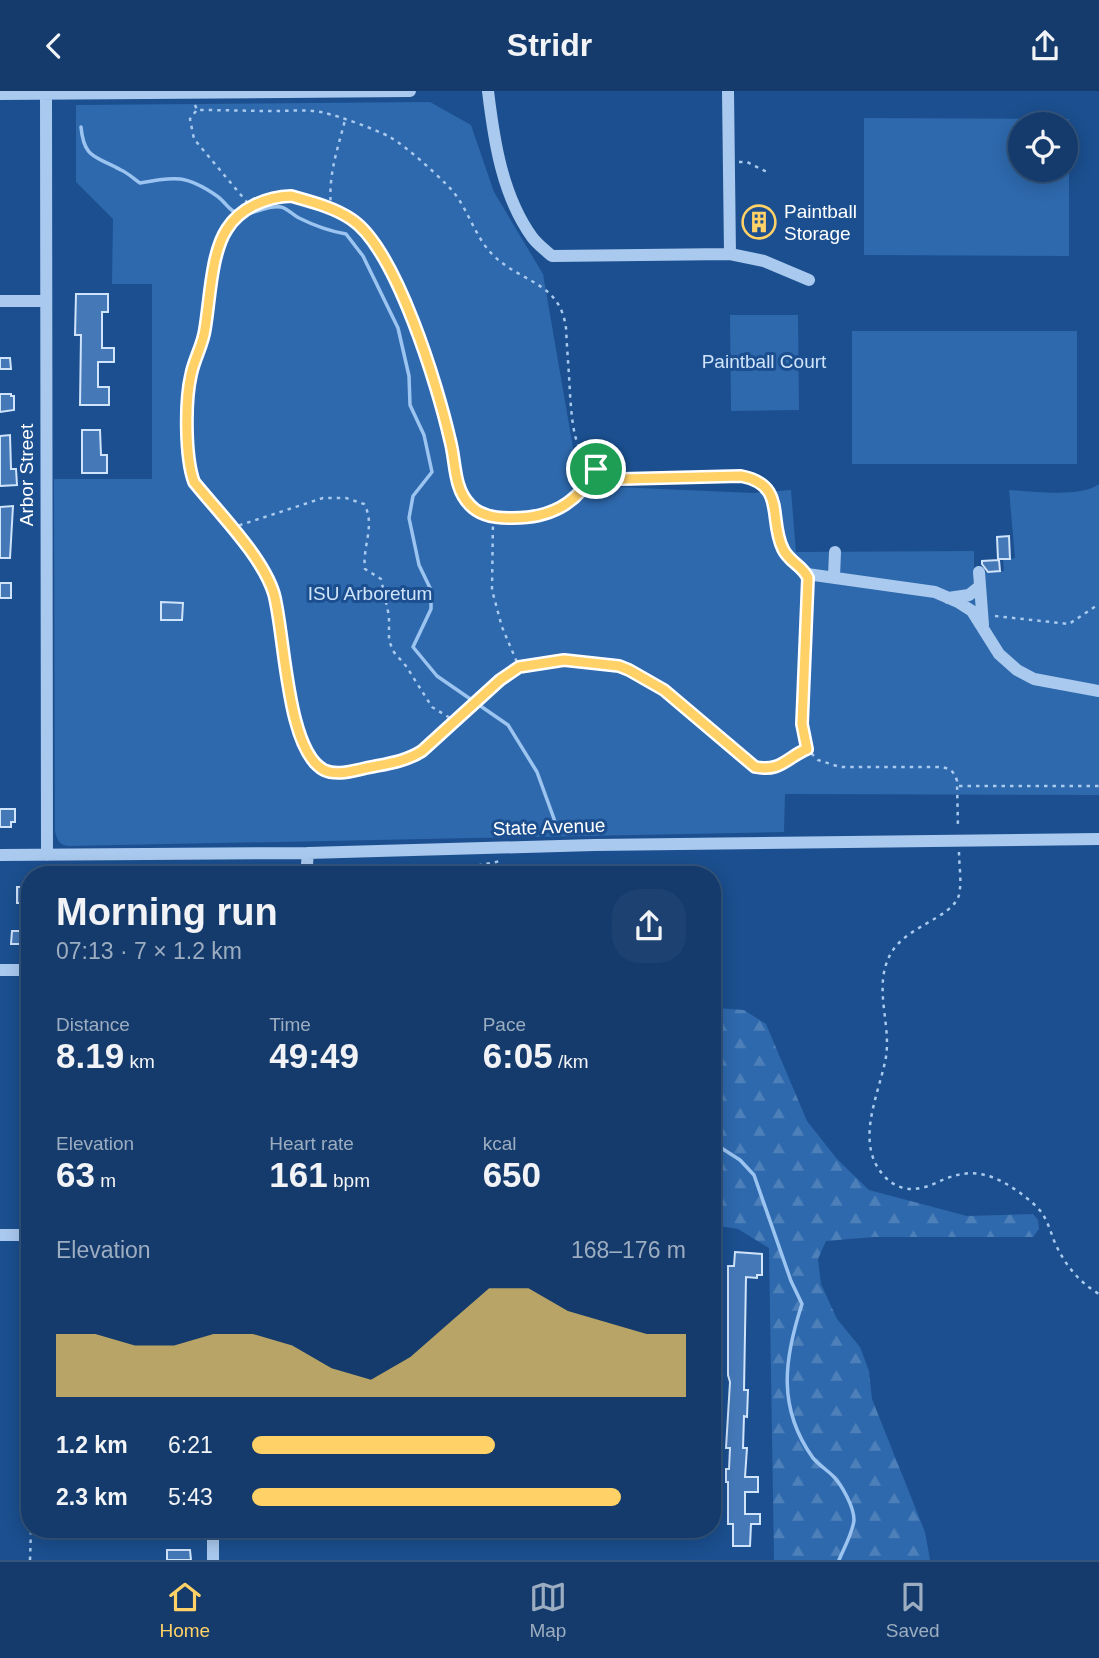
<!DOCTYPE html>
<html lang="en">
<head>
<meta charset="utf-8">
<style>
  :root { --surface:#143b6b; --page:#1d4271; --text:#f1f3f6; --muted:#9dadc1; --line:#33557e; --accent:#ffd166 }
  body { margin:0; font-family:Arial,sans-serif; background:var(--page); color:var(--text); height:100vh; display:flex; flex-direction:column; font-size:26px; white-space:nowrap }
  * { box-sizing:border-box; margin:0 }
  p { font-size:23px; color:var(--muted) }
  .icon { flex:none; width:38px; height:38px; fill:none; stroke:currentColor; stroke-width:2; stroke-linecap:round; stroke-linejoin:round }
  .map { position:relative; flex:1; overflow:hidden }
  .side { position:absolute; left:21px; top:775px; width:700px; height:672px; display:flex; flex-direction:column; background:var(--surface); border-radius:28px; box-shadow:0 4px 18px #0003,0 0 0 2px var(--line) }
  .side>* { flex:none }
  .tools { position:absolute; left:1008px; top:21px; display:grid; gap:14px }
  .tools a { display:grid; place-items:center; width:70px; height:70px; border-radius:50%; background:var(--surface); box-shadow:0 4px 18px #0003,0 0 0 2px var(--line); font-size:35px }
  .pin { position:absolute; display:grid; place-items:center; width:60px; height:60px; color:#fff; margin:-30px; border:4px solid #fff; border-radius:50%; box-shadow:0 2px 7px #0007 }
  .round { display:grid; place-items:center; flex:none; width:74px; height:74px; border-radius:28px; background:var(--page) }
  .head { display:flex; align-items:center; justify-content:space-between; height:119px; padding:0 35px }
  h1 { font-size:38px; font-weight:600; line-height:52px }
  .stats { display:grid; grid-template-columns:repeat(3,1fr); gap:10px; height:119px; padding:7px 35px }
  .stats div { display:grid; align-content:center }
  .stats b { font-size:35px; font-weight:600 }
  .stats small { font-size:19px; font-weight:400 }
  .stats p { font-size:19px }
  .chart { height:196px; padding:14px 35px }
  .chart p { display:flex; justify-content:space-between }
  .chart svg { width:100%; height:126px; margin-top:7px; fill:var(--accent); opacity:.7 }
  ul { padding:0 35px; list-style:none; font-size:23px }
  li { display:grid; grid-template-columns:112px 84px 1fr; align-items:center; height:52px }
  li i { height:18px; border-radius:9px; background:var(--accent) }
  header { display:flex; justify-content:space-between; align-items:center; height:91px; padding:0 35px; background:var(--surface); font-size:32px; font-weight:600 }
  .dock { display:flex; justify-content:space-around; align-items:center; height:98px; border-top:2px solid var(--line); background:var(--surface); font-size:19px; color:var(--muted) }
  .dock a { display:grid; justify-items:center; gap:4px }
  .dock .current { color:var(--accent) }
  .map>svg:first-child { display:block }
</style>
</head>
<body>
<header><svg class="icon" aria-label="back" viewBox="0 0 24 24"><path d="M15 5l-7 7 7 7"/></svg>Stridr<svg class="icon" aria-label="share" viewBox="0 0 24 24"><path d="M12 15V3M7 8l5-5 5 5M5 13v7h14v-7"/></svg></header>
<div class="map">
<svg width="1099" height="1469" viewBox="0 0 1099 1469">
  <defs>
    <pattern id="forest-firs" width="22" height="20" patternUnits="userSpaceOnUse" patternTransform="scale(1.75)"><rect width="22" height="20" fill="#2e69ad"/><path d="M5 1l3.5 6h-7zM16 11l3.5 6h-7z" fill="#4d80b9"/></pattern>
  </defs>
  <rect width="100%" height="100%" fill="#1b4f8f"/>
  <path fill="url(#forest-firs)" d="M715 917 744 919 766 933 807 1030 837 1068 869 1099 967 1125 1033 1123 1038 1129 1039 1138 1033 1146H874L826 1150 818 1168 821 1193 837 1228 860 1256 869 1280 872 1308 925 1441 930 1469H774L769 1157 738 1138 712 1134V924Z"/>
  <path fill="#2e69ad" fill-rule="evenodd" d="M430 11 471 34 494 101 543 183 575 368 594 395 753 402 791 399 796 461 974 460V481L1004 480 1003 469 1015 467 1009 399C1033 400 1081 407 1099 393V704L785 703 784 741 69 755C59 754 58 750 55 741L54 388H152V193H112L113 128 76 91V14Z
    M864 27 1069 28V165L864 164ZM1020 33H1066V79H1020Z
    M730 224H798L799 319 731 320Z
    M852 240H1077V373H852Z"/>
  <g fill="none" stroke-linecap="round" stroke-linejoin="round">
    <path stroke="#9cc4f0" stroke-width="3.5" d="M81 36C84 69 97 65 121 79 128 82 134 88 140 92 175 85 187 84 217 105 223 109 227 116 233 120 249 129 264 113 281 116 287 117 293 124 299 127 315 135 329 140 346 143L363 165 398 237 409 285 410 314 424 344 432 381 413 405 409 427 419 474 431 499V518L413 556 437 585 508 634 537 681 557 736
      M564 777 566 784
      M712 1051 740 1069 754 1084 791 1190 802 1213C784 1268 777 1317 813 1367 819 1374 827 1379 833 1385 842 1394 854 1416 854 1429 853 1441 844 1457 839 1469"/>
  </g>
  <path fill="#4478b7" stroke="#cfe3fa" stroke-width="2" d="M746 123H771V138H746Z
    M76 203H108V221H102V257H114V271H98V296H109V314H80L81 244H75Z
    M0 267H10L11 278H0Z
    M0 303H11V305H14V319L0 321Z
    M82 339H100L101 364H107V382H82Z
    M10 344 11 378H16L17 394 0 395V345Z
    M13 415 10 467H0V416Z
    M1009 445 1010 468H998L997 446Z
    M999 469 1000 480 988 481 982 473V470Z
    M0 492H11V507H0Z
    M161 511 183 512 182 529H161Z
    M0 718H15V731H11V736H0Z
    M17 796H30V812H17Z
    M12 840H24V853H11Z
    M735 1161 762 1163V1184H757V1187L746 1186 744 1299H748L747 1326 744 1325 743 1357H747L745 1386H758V1401H745V1423H760V1433H751L750 1455H733V1433H728V1391H726V1378H729L730 1357H726L730 1291 728 1284V1175H734Z
    M167 1459H190L191 1469H167Z"/>
  <g fill="none" stroke-linecap="round" stroke-linejoin="round">
    <path stroke="#a9c9ee" stroke-width="2.5" stroke-dasharray="3.5 5" stroke-linecap="butt" d="M195 14 197 19C224 19 250 20 277 20 293 20 310 18 325 22 339 25 377 39 390 46 408 57 432 79 447 94 468 114 473 145 494 165 522 192 560 191 566 237 567 259 569 281 570 303 573 344 575 379 622 388L732 384 756 390 773 407 782 457 798 475
      M196 20 190 28 194 48 251 116
      M739 71H747L767 81
      M331 118C328 83 337 61 345 29
      M595 379C577 414 548 428 509 427 496 427 481 425 470 415 454 399 456 371 451 350 438 296 420 246 397 196 385 171 376 148 354 130 339 118 319 113 301 108 274 100 243 115 227 138 210 163 211 211 205 241 203 251 198 261 195 271 185 301 184 361 194 391 219 422 263 466 274 503 285 543 286 659 324 678 336 685 354 680 366 677 385 673 405 671 422 660L500 589 519 576 563 569 619 575 629 579 664 599 755 676C781 681 787 667 807 658
      M493 427 492 499 502 536 519 576
      M231 437 323 407H346L364 413C376 434 362 455 365 478L381 488 389 525V549L393 560 406 575 432 616 455 630
      M808 495 802 633 807 658 818 669 840 676H937C948 676 954 679 957 690L958 737
      M995 525 1069 533 1099 513
      M959 695H1099
      M959 761C959 775 962 790 959 804 952 828 903 835 889 866 873 900 893 936 885 971 877 1008 854 1055 886 1087 895 1096 908 1100 920 1097 929 1096 937 1091 945 1088 974 1076 994 1084 1019 1101 1027 1107 1036 1114 1042 1122 1048 1131 1051 1142 1055 1152 1065 1174 1079 1191 1099 1203
      M52 777 70 784
      M428 784 501 770
      M30 1469 31 1438"/>
    <path stroke="#a9c9ee" stroke-width="12" d="M488 0C494 50 502 104 532 146 537 153 545 159 552 165L730 163 764 170 809 189
      M728 0 730 163
      M0 3 410 0
      M46 3 47 764
      M0 210H46
      M979 481 983 534
      M807 483 935 501 958 511 972 520 999 563 1017 579 1034 588 1099 600
      M834 486 835 461
      M948 507 969 504 979 496
      M0 764 308 762 594 754 1099 748
      M306 784 308 762
      M0 879H20L30 883
      M0 1144H30
      M213 1469V1438"/>
  </g>
  <g fill="none" stroke-linecap="round" stroke-linejoin="round">
    <defs>
      <path id="route" d="M291 105C312 111 333 116 351 128 396 157 438 296 450 349 456 370 453 397 470 414 480 425 495 427 509 427 549 428 577 414 596 378L605 384 622 388 741 385C787 394 768 428 783 458 789 471 803 475 808 487L802 633 807 658C786 667 781 681 755 676L664 599 629 579 619 575 564 569 519 576 500 589 422 660C405 671 385 673 366 677 354 680 336 685 324 679 286 659 285 543 274 503 263 466 219 422 194 391 185 366 185 310 191 284 194 268 203 254 205 238 210 209 211 162 227 138 241 116 267 106 291 105Z"/>
    </defs>
    <use href="#route" stroke="#fff" stroke-width="14"/>
    <use href="#route" stroke="#ffd166" stroke-width="9"/>
  </g>
  <defs>
    <symbol id="building-ring" viewBox="-11 -11 22 22"><circle r="9.5" fill="#1b4f8f" stroke="#ffd166" stroke-width="1.5"/><path d="M-4-6H4V6H1V3H-1V6H-4ZM-2.5-4.3h1.7v1.8h-1.7ZM.8-4.3h1.7v1.8H.8ZM-2.5-1h1.7V.8h-1.7ZM.8-1h1.7V.8H.8Z" fill="#ffd166"/></symbol>
  </defs>
  <g fill-rule="evenodd">
    <use href="#building-ring" x="740" y="112" width="38" height="38"/>
  </g>
  <g text-anchor="middle" dominant-baseline="central" stroke-width="6" stroke-linejoin="round" paint-order="stroke">
    <g font-size="19" fill="#fff" stroke="#1b4f8f" text-anchor="start">
      <text x="784" y="120">Paintball<tspan x="784" dy="22">Storage</tspan></text>
    </g>
    <g font-size="19" fill="#cfe3fa" stroke="#1b4f8f">
      <text x="764" y="270">Paintball Court</text>
      <text x="370" y="502">ISU Arboretum</text>
    </g>
    <g font-size="19" fill="#fff" stroke="#1b4f8f">
      <text transform="translate(26 384) rotate(-90)">Arbor Street</text>
      <text transform="translate(549 736) rotate(-2)">State Avenue</text>
    </g>
  </g>
</svg>
<div class="tools">
<a><svg class="icon" aria-label="locate" viewBox="0 0 24 24"><circle cx="12" cy="12" r="6"/><path d="M12 2v4M12 18v4M2 12h4M18 12h4"/></svg></a>
</div>
<div class="pin" style="left:596px;top:378px;background:#1e9e55"><svg class="icon" aria-label="arrive" viewBox="0 0 24 24"><path d="M6 21V4h12l-3 4 3 4H6"/></svg></div>
<section class="side">
<div class="head"><div><h1>Morning run</h1><p>07:13 · 7 × 1.2 km</p></div><a class="round"><svg class="icon" aria-label="share" viewBox="0 0 24 24"><path d="M12 15V3M7 8l5-5 5 5M5 13v7h14v-7"/></svg></a></div>
<div class="stats">
<div><p>Distance</p><b>8.19<small> km</small></b></div>
<div><p>Time</p><b>49:49</b></div>
<div><p>Pace</p><b>6:05<small> /km</small></b></div>
</div>
<div class="stats">
<div><p>Elevation</p><b>63<small> m</small></b></div>
<div><p>Heart rate</p><b>161<small> bpm</small></b></div>
<div><p>kcal</p><b>650</b></div>
</div>
<div class="chart"><p><span>Elevation</span>168–176 m</p>
<svg viewBox="0 0 160 44" preserveAspectRatio="none"><path d="M0 44V22L10 22L20 26L30 26L40 22L50 22L60 26L70 34L80 38L90 30L100 18L110 6L120 6L130 14L140 18L150 22L160 22V44z"/></svg>
</div>
<ul>
<li><b>1.2 km</b>6:21<i style="width:56%"></i></li>
<li><b>2.3 km</b>5:43<i style="width:85%"></i></li>
</ul>
</section>
</div>
<nav class="dock">
<a class="current"><svg class="icon" aria-label="home" viewBox="0 0 24 24"><path d="M3 11l9-7 9 7M6 9v11h12V9"/></svg>Home</a>
<a><svg class="icon" aria-label="map" viewBox="0 0 24 24"><path d="M3 6l6-2 6 2 6-2v14l-6 2-6-2-6 2zM9 4v14M15 6v14"/></svg>Map</a>
<a><svg class="icon" aria-label="saved" viewBox="0 0 24 24"><path d="M7 4h10v16l-5-4-5 4z"/></svg>Saved</a>
</nav>
</body>
</html>
